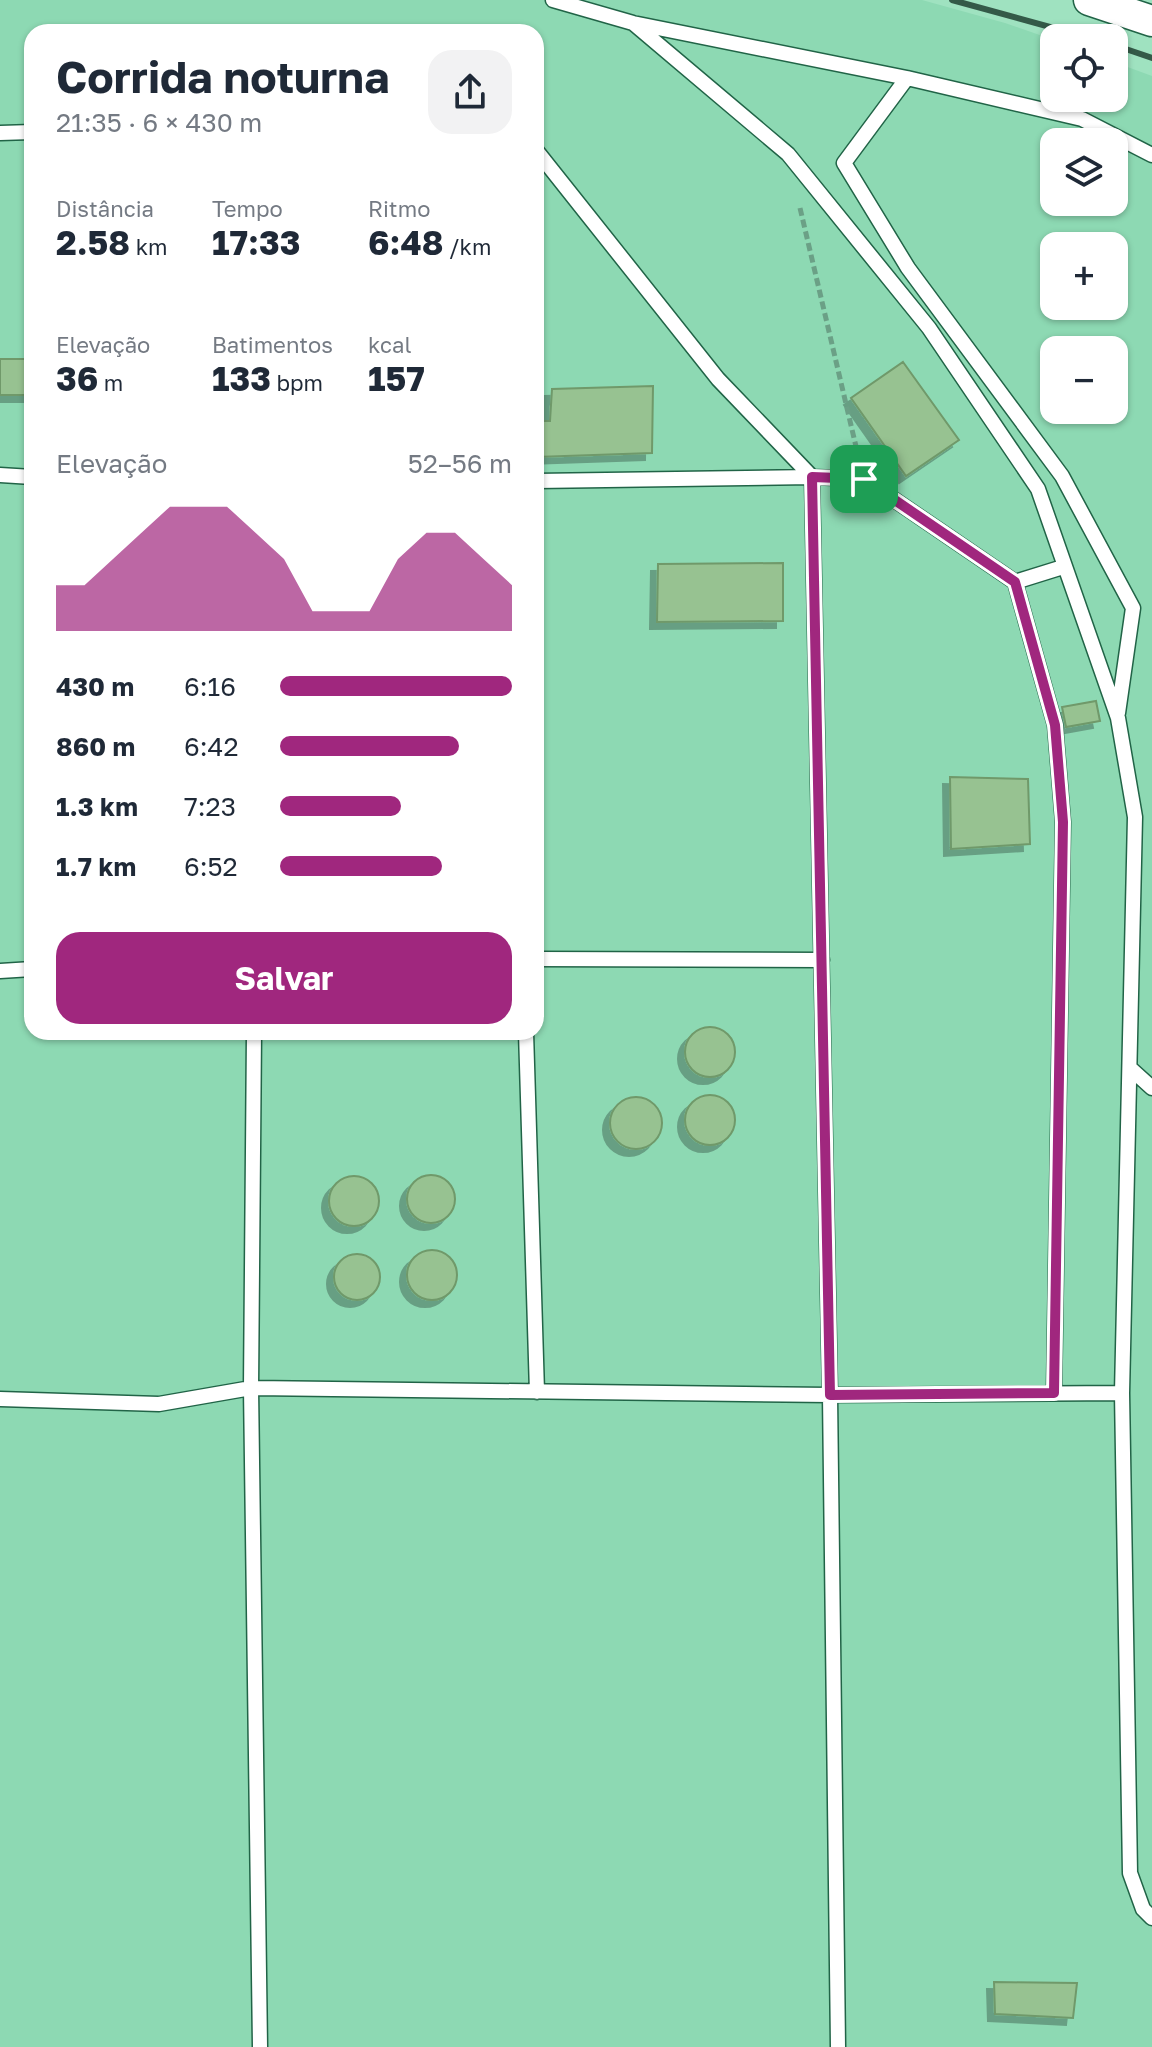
<!DOCTYPE html>
<html lang="pt">
<head>
<meta charset="utf-8">
<style>
  :root { --surface:#fff; --page:#f2f2f3; --text:#1f2937; --muted:#747a83; --accent:#a0277e }
  body { margin:0; font-family:"Golos Text",sans-serif; background:var(--page); color:var(--text); height:100vh; display:flex; flex-direction:column; font-size:30px; white-space:nowrap }
  * { box-sizing:border-box; margin:0 }
  p { font-size:26px; color:var(--muted) }
  .icon { flex:none; width:44px; height:44px; fill:none; stroke:currentColor; stroke-width:2; stroke-linecap:round; stroke-linejoin:round }
  .map { position:relative; flex:1; overflow:hidden }
  .sheet { position:absolute; left:24px; top:24px; width:520px; height:1016px; display:flex; flex-direction:column; background:var(--surface); border-radius:24px; box-shadow:0 2px 6px #0004 }
  .sheet>* { flex:none }
  .fabs { position:absolute; left:1040px; top:24px; display:grid; gap:16px }
  .fabs a { display:grid; place-items:center; width:88px; height:88px; border-radius:16px; background:var(--surface); box-shadow:0 2px 6px #0004; font-size:40px }
  .pin { position:absolute; display:grid; place-items:center; width:68px; height:68px; color:#fff; margin:-34px; border-radius:16px; box-shadow:0 4px 12px #0006 }
  .round { display:grid; place-items:center; flex:none; width:84px; height:84px; border-radius:24px; background:var(--page) }
  .head { display:flex; align-items:center; justify-content:space-between; height:136px; padding:0 32px }
  h1 { font-size:44px; font-weight:700; line-height:60px }
  .metrics { display:grid; grid-template-columns:repeat(3,1fr); gap:12px; height:136px; padding:8px 32px }
  .metrics div { display:grid; align-content:center }
  .metrics b { font-size:34px; font-weight:700 }
  .metrics small { font-size:22px; font-weight:400 }
  .metrics p { font-size:22px }
  .chart { height:224px; padding:16px 32px }
  .chart p { display:flex; justify-content:space-between }
  .chart svg { width:100%; height:144px; margin-top:8px; fill:var(--accent); opacity:.7 }
  .action { display:flex; gap:16px; margin-top:auto; padding:16px 32px }
  .action a { flex:1; height:92px; border-radius:24px; background:var(--accent); color:#fff; font-size:32px; font-weight:700; line-height:92px; text-align:center }
  ul { padding:0 32px; list-style:none; font-size:26px }
  li { display:grid; grid-template-columns:128px 96px 1fr; align-items:center; height:60px }
  li i { height:20px; border-radius:10px; background:var(--accent) }
  .map>svg:first-child { display:block }
</style>
</head>
<body>
<div class="map">
<svg width="1152" height="2047" viewBox="0 0 1152 2047">
  <defs>
    <filter id="shadow"><feDropShadow dx="-7" dy="7" stdDeviation="0" flood-color="#0004"/></filter>
  </defs>
  <rect width="100%" height="100%" fill="#9fe2c0"/>
  <path fill="#8dd9b3" fill-rule="evenodd" d="M0 0H922L1005 23 1054 40V98H1114V62L1152 76V2047H0ZM32 32H536V1032H32ZM1054 142H1114V202H1054ZM1054 246H1114V306H1054ZM1054 350H1114V410H1054Z"/>
  <path fill="#97c291" stroke="#6f996a" stroke-width="2" filter="url(#shadow)" d="M0 359H32V395H0Z
    M903 362 959 440 906 476 851 398Z
    M653 386 652 453 536 457V421H550L552 389Z
    M783 563V621L657 622 658 564Z
    M1096 701 1100 721 1066 727 1062 707Z
    M950 777 1028 779 1030 844 951 849Z
    M685 1052a25 25 0 1 1 50 0a25 25 0 1 1-50 0Z
    M685 1120a25 25 0 1 1 50 0a25 25 0 1 1-50 0Z
    M610 1123a26 26 0 1 1 52 0a26 26 0 1 1-52 0Z
    M407 1199a24 24 0 1 1 48 0a24 24 0 1 1-48 0Z
    M329 1201a25 25 0 1 1 50 0a25 25 0 1 1-50 0Z
    M407 1275a25 25 0 1 1 50 0a25 25 0 1 1-50 0Z
    M334 1277a23 23 0 1 1 46 0a23 23 0 1 1-46 0Z
    M994 1982 1077 1983 1073 2018 995 2014Z"/>
  <g fill="none" stroke-linecap="round" stroke-linejoin="round">
    <defs>
      <path id="lane" d="M553 0 633 23 907 78 1082 119 1152 155
        M633 23 788 154 929 328 1038 489 1118 718 1135 817 1122 1393 1130 1873 1143 1909 1152 1918
        M907 78 844 163 908 268 1062 476 1133 608 1118 713
        M0 133 32 132
        M536 150 718 379 812 477 830 1395 838 2047
        M0 475 32 477
        M536 481 812 477 864 479 1015 582 1055 725 1063 822 1054 1393
        M1015 582 1063 567
        M536 959 822 960
        M0 971 32 969
        M254 1032 251 1388 260 2047
        M526 1032 537 1392
        M1131 1069 1152 1088
        M0 1399 159 1404 251 1388 830 1395 1122 1393"/>
      <path id="street" d="M1089 0 1152 21"/>
    </defs>
    <use href="#lane" stroke="#216447" stroke-width="17"/>
    <use href="#street" stroke="#216447" stroke-width="33"/>
    <path stroke="#6ba086" stroke-width="5" stroke-dasharray="8 4" stroke-linecap="butt" d="M800 208 858 455"/>
    <use href="#lane" stroke="#fff" stroke-width="14"/>
    <use href="#street" stroke="#fff" stroke-width="30"/>
    <path stroke="#345a48" stroke-width="6" d="M952 0 1090 38
      M1114 45 1152 58"/>
  </g>
  <g fill="none" stroke-linecap="round" stroke-linejoin="round">
    <defs>
      <path id="route" d="M812 477 864 479 1015 582 1055 725 1063 822 1054 1393 830 1395Z"/>
    </defs>
    <use href="#route" stroke="#fff" stroke-width="16"/>
    <use href="#route" stroke="#a0277e" stroke-width="10"/>
  </g>
</svg>
<div class="fabs">
<a><svg class="icon" aria-label="locate" viewBox="0 0 24 24"><circle cx="12" cy="12" r="6"/><path d="M12 2v4M12 18v4M2 12h4M18 12h4"/></svg></a>
<a><svg class="icon" aria-label="layers" viewBox="0 0 24 24"><path d="M12 4l9 5-9 5-9-5zM3 14l9 5 9-5"/></svg></a>
<a>+</a>
<a>−</a>
</div>
<div class="pin" style="left:864px;top:479px;background:#1e9e55"><svg class="icon" aria-label="arrive" viewBox="0 0 24 24"><path d="M6 21V4h12l-3 4 3 4H6"/></svg></div>
<section class="sheet">
<div class="head"><div><h1>Corrida noturna</h1><p>21:35 · 6 × 430 m</p></div><a class="round"><svg class="icon" aria-label="share" viewBox="0 0 24 24"><path d="M12 15V3M7 8l5-5 5 5M5 13v7h14v-7"/></svg></a></div>
<div class="metrics">
<div><p>Distância</p><b>2.58<small> km</small></b></div>
<div><p>Tempo</p><b>17:33</b></div>
<div><p>Ritmo</p><b>6:48<small> /km</small></b></div>
</div>
<div class="metrics">
<div><p>Elevação</p><b>36<small> m</small></b></div>
<div><p>Batimentos</p><b>133<small> bpm</small></b></div>
<div><p>kcal</p><b>157</b></div>
</div>
<div class="chart"><p><span>Elevação</span>52–56 m</p>
<svg viewBox="0 0 160 44" preserveAspectRatio="none"><path d="M0 44V30L10 30L20 22L30 14L40 6L50 6L60 6L70 14L80 22L90 38L100 38L110 38L120 22L130 14L140 14L150 22L160 30V44z"/></svg>
</div>
<ul>
<li><b>430 m</b>6:16<i style="width:100%"></i></li>
<li><b>860 m</b>6:42<i style="width:77%"></i></li>
<li><b>1.3 km</b>7:23<i style="width:52%"></i></li>
<li><b>1.7 km</b>6:52<i style="width:70%"></i></li>
</ul>
<div class="action"><a>Salvar</a></div>
</section>
</div>
</body>
</html>
